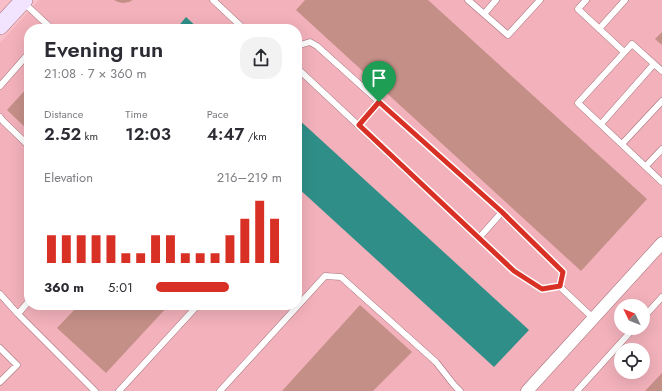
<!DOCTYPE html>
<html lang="en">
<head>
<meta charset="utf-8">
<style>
  :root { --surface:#fff; --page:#f2f2f3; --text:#2b2b33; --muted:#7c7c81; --accent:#d93025 }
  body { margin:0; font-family:Jost,sans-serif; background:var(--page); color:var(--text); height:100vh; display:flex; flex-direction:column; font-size:15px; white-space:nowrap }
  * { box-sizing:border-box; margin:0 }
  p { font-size:13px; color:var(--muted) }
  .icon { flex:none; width:22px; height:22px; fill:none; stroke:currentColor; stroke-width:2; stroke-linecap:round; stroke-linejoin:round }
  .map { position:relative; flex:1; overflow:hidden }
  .sheet { position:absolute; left:24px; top:24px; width:278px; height:286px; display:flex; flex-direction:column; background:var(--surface); border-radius:16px; box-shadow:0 4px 16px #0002 }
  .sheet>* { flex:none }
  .needle { width:26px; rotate:313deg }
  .controls { position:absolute; left:614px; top:299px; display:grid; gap:8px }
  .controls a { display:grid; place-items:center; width:36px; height:36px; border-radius:50%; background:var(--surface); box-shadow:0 4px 16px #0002; font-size:20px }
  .pin { position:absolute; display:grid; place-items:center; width:34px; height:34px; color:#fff; margin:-41px -17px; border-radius:50% 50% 50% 0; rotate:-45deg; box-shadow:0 0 4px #0007 }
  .pin .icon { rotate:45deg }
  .round { display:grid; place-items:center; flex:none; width:42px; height:42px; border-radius:16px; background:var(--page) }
  .head { display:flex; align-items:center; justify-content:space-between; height:68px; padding:0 20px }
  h1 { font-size:22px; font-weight:600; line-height:30px }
  .figures { display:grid; grid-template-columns:repeat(3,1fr); gap:6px; height:68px; padding:4px 20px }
  .figures div { display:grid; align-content:center }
  .figures b { font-size:17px; font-weight:600 }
  .figures small { font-size:11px; font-weight:400 }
  .figures p { font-size:11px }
  .chart { height:112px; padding:8px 20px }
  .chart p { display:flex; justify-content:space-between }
  .chart svg { width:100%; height:72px; margin-top:4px; stroke:var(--accent); stroke-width:6 }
  ul { padding:0 20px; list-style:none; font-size:13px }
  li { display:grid; grid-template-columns:64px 48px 1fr; align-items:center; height:30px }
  li i { height:10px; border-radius:5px; background:var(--accent) }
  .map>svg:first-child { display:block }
</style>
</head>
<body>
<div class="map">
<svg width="662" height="391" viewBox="0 0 662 391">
  <rect width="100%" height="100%" fill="#f9bfc8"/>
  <path fill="#f2b1bb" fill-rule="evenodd" d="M39 0H662V391H0V43ZM29 29H297V305H29ZM621 306H643V328H621ZM621 350H643V372H621Z"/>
  <path fill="#2f8f88" d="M186 17 199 29H176Z
    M297 118 529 330 494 367 297 187Z"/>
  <path fill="#c48f87" d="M114 0H133L129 2 123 3 118 2Z
    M305 0H428L647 199 581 271 296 10Z
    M662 32V45L655 39Z
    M29 86V131L7 110Z
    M79 305H169L106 373 57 328Z
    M360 305 412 352 373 391H282Z
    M662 373V391H645Z"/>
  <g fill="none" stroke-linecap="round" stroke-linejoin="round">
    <defs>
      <path id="lane" d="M213 0 244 29
        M468 0 508 35 540 0
        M586 0 578 9 624 52
        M24 3 52 29
        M484 14 496 0
        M599 29 625 0
        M297 46 310 42 317 46 502 212 479 238
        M297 68 514 271 542 289 559 286 593 318
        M662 71 632 44 578 103 662 182
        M0 86 29 53
        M0 117 3 121 29 146
        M601 124 654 64
        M359 125 379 102
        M622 144 662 101
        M646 166 662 149
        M502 212 563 272 559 286
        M0 294 18 314 95 391
        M18 314 29 301
        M643 318 662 297
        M0 348 17 365 0 382
        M119 391 198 305
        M220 391 325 276 341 277 436 362 454 385 460 391
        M577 391 634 328"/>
      <path id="street" d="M527 391 662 243"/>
      <path id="secondary" d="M0 26 24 0"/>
    </defs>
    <use href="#lane" stroke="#a47079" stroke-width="7"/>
    <use href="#street" stroke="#a47079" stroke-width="13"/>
    <use href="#secondary" stroke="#a47079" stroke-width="18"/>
    <use href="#lane" stroke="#fff" stroke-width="6"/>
    <use href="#street" stroke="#fff" stroke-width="12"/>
    <use href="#secondary" stroke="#f2e4fe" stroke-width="17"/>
  </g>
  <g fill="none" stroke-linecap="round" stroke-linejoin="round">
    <defs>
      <path id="route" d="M379 102 502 212 563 272 560 286 542 289 514 271 359 125Z"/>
    </defs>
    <use href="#route" stroke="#fff" stroke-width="8"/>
    <use href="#route" stroke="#d93025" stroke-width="5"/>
  </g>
</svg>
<div class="controls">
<a><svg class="needle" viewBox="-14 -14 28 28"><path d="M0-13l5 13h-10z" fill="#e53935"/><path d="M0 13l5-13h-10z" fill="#7c7c81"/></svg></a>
<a><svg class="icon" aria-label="locate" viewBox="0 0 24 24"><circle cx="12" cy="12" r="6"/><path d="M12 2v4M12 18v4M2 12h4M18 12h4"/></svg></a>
</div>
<div class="pin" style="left:379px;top:102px;background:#1e9e55"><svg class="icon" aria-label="arrive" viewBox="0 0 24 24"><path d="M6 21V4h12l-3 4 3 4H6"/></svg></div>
<section class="sheet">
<div class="head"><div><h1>Evening run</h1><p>21:08 · 7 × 360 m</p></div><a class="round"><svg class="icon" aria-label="share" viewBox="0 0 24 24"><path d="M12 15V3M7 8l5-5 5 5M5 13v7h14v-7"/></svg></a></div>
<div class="figures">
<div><p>Distance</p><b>2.52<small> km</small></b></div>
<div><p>Time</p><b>12:03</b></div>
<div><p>Pace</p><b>4:47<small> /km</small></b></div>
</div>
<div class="chart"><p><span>Elevation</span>216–219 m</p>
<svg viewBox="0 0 160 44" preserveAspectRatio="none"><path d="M5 44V27M15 44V27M25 44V27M35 44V27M45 44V27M55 44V38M65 44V38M75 44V27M85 44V27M95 44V38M105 44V38M115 44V38M125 44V27M135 44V17M145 44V6M155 44V17"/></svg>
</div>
<ul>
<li><b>360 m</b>5:01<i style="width:58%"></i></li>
</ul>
</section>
</div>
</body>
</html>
